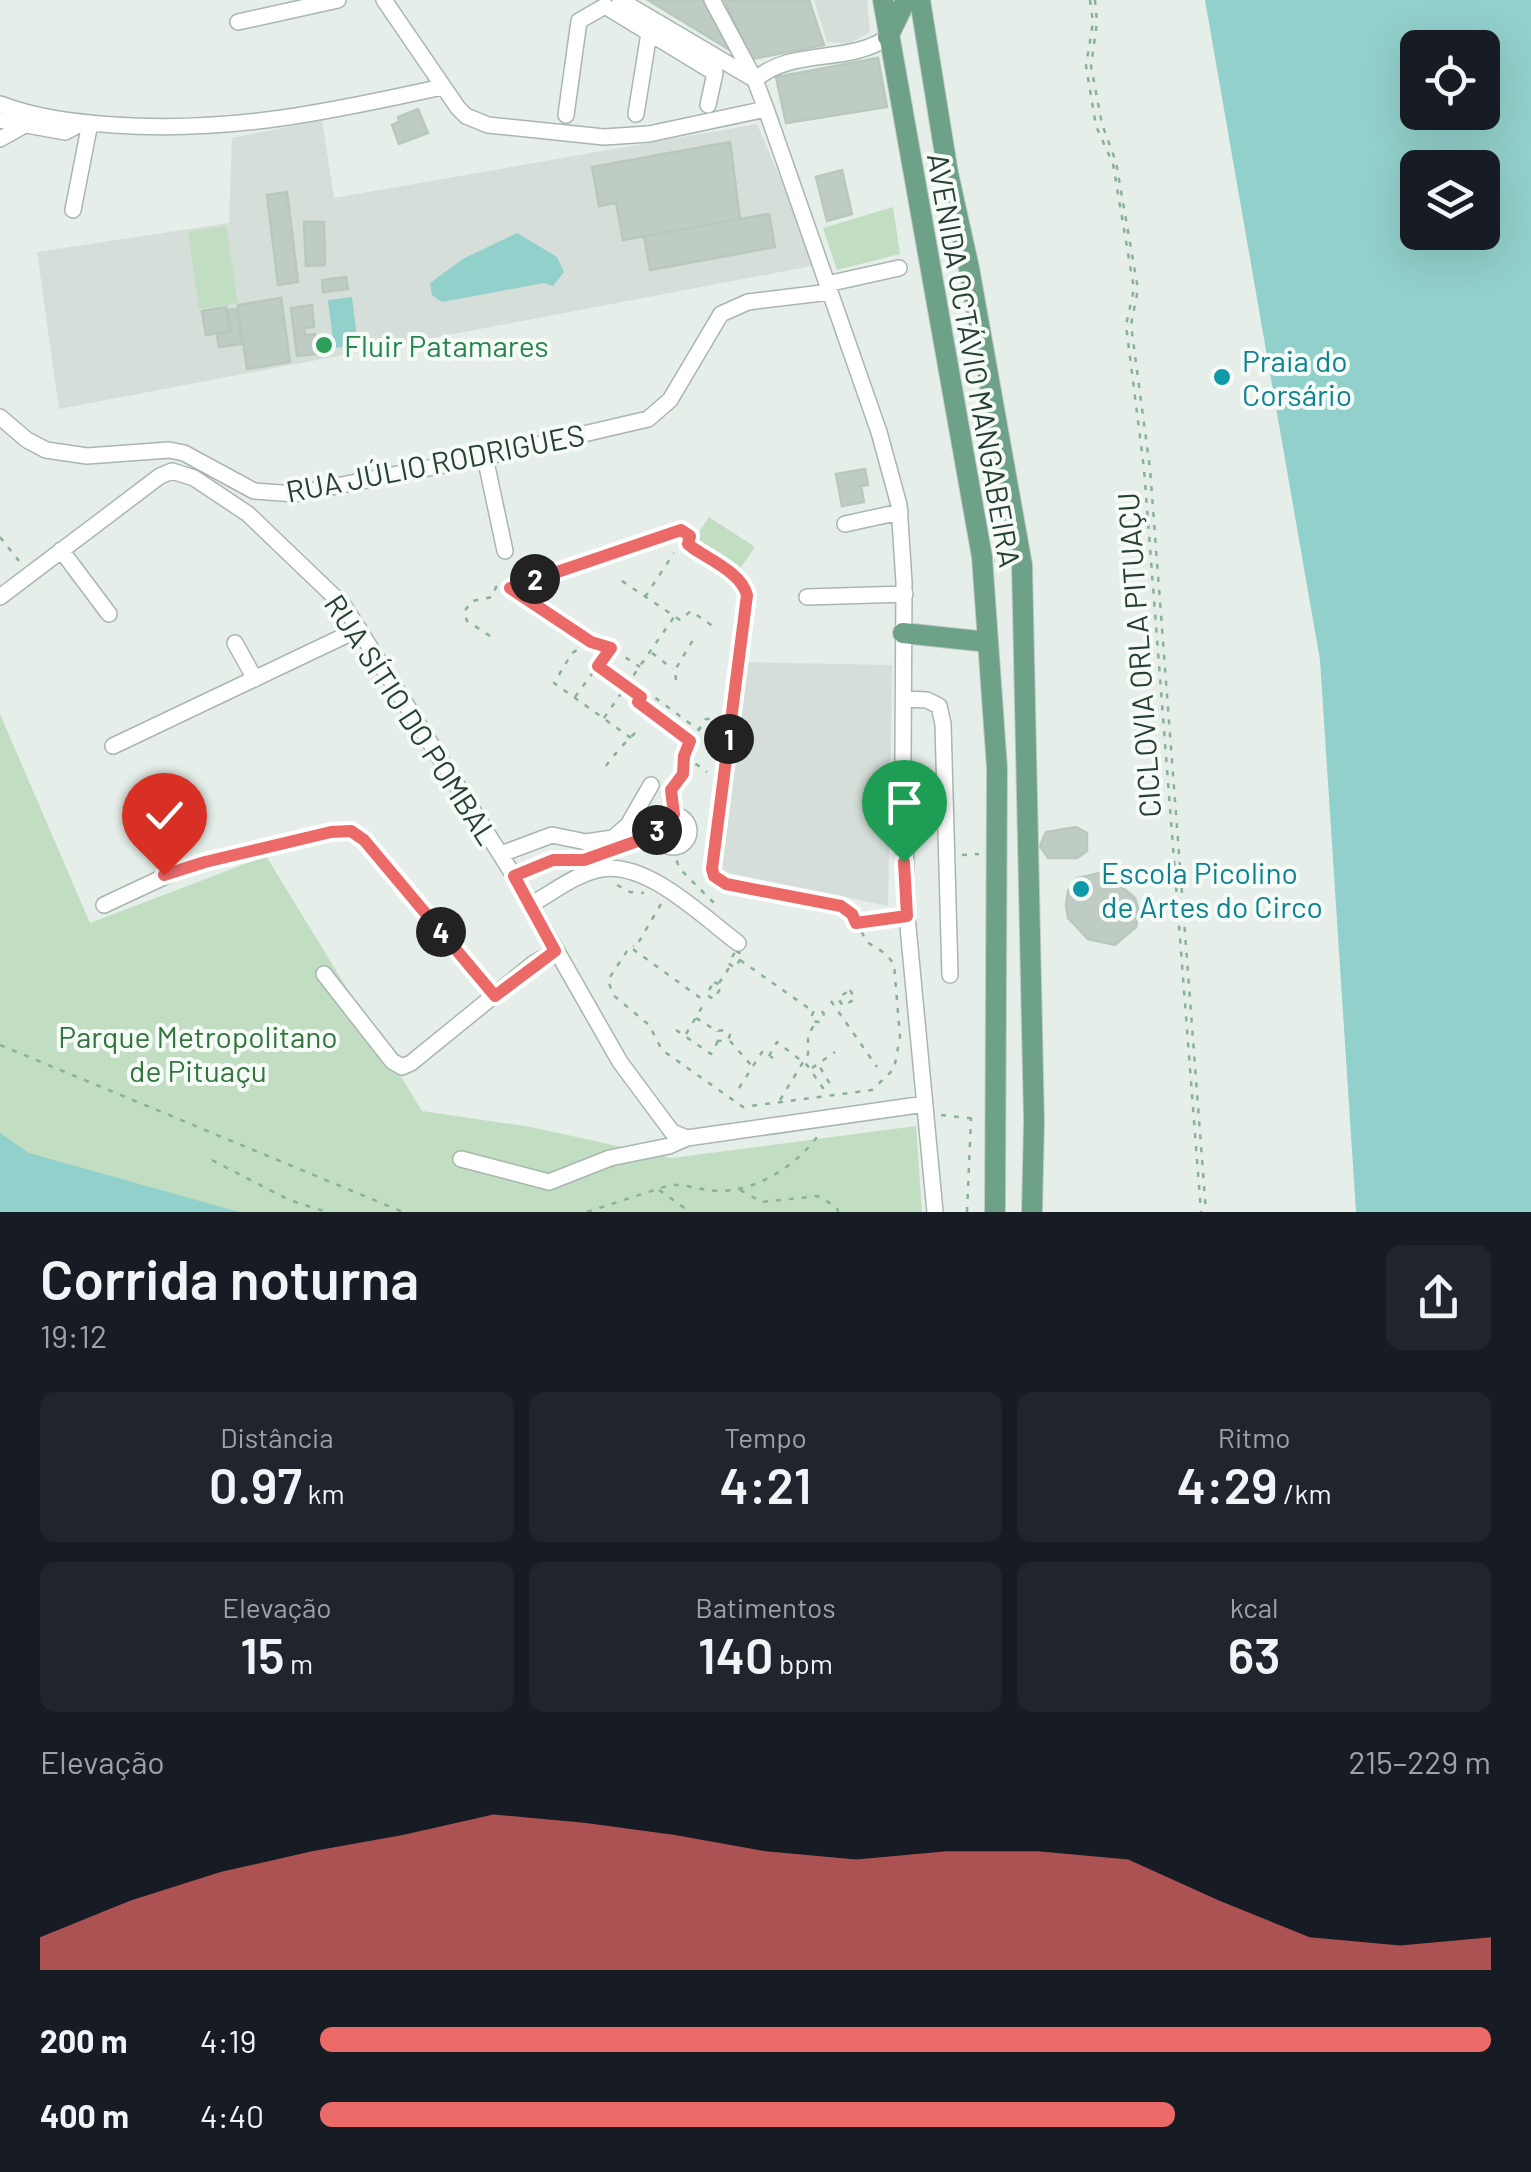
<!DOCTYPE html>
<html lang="pt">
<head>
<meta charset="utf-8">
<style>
  :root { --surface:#171b24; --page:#20242c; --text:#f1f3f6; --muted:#9ea1a6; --accent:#eb6a68 }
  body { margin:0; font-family:Barlow,sans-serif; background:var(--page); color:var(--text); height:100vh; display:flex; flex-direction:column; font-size:38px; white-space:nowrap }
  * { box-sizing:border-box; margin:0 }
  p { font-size:32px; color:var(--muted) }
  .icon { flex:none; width:55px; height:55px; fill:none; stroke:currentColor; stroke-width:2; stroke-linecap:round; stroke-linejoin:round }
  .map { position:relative; height:1212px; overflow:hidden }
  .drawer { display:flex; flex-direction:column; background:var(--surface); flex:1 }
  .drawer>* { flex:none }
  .fabs { position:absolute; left:1400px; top:30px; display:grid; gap:20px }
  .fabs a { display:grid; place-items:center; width:100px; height:100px; border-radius:15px; background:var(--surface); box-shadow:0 10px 40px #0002; font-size:50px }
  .pin { position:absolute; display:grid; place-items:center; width:85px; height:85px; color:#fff; margin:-102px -42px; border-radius:50% 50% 50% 0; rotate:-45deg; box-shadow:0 0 10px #0007 }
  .pin .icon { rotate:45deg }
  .km { position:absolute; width:50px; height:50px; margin:-25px; border-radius:50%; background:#222; color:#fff; font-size:28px; line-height:50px; text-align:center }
  .round { display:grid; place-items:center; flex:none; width:105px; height:105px; border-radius:15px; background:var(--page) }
  .overview { display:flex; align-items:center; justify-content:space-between; height:170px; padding:0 40px }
  h1 { font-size:55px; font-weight:600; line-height:75px }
  .figures { display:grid; grid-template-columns:repeat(3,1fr); gap:15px; height:170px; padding:10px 40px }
  .figures div { display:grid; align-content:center; border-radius:15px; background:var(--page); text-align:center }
  .figures b { font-size:50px; font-weight:600 }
  .figures small { font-size:28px; font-weight:400 }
  .figures p { font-size:28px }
  .chart { height:280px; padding:20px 40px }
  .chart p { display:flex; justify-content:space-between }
  .chart svg { width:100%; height:180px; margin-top:10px; fill:var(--accent); opacity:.7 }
  ul { padding:0 40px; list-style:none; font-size:32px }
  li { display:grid; grid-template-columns:160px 120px 1fr; align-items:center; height:75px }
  li i { height:25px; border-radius:12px; background:var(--accent) }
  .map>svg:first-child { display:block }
</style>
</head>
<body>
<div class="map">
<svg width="1531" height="1212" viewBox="0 0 1531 1212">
  <rect width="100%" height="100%" fill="#e6eee9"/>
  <path fill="#d5ded8" d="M814 0H867L870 32 849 44 827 42Z
    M322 120 334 198 757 124 817 265 59 409 37 252 229 223 232 138Z
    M739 662 892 665 888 906 720 871Z"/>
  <path fill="#c1dec2" d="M893 207 900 254 837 270 823 228Z
    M226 226 238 303 199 309 188 232Z
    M709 517 755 547 737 573 692 543Z
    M0 714 90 923 266 856 422 1111 531 1127 672 1158 916 1126 922 1212H0Z"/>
  <path fill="#92d0cb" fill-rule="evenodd" d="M1205 0H1531V1212H1356L1320 660ZM1418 48H1482V112H1418ZM1418 168H1482V232H1418Z
    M517 233 557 257 564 272 553 286 544 283 442 302 432 295 430 283 463 259Z
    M352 297 358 345 334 348 328 300Z
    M0 1133 29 1153 239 1212H0Z"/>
  <path fill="#bfccc4" stroke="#b9c8be" stroke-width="2.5" d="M648 0H707L735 53Z
    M724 0H809L824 45 752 59Z
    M878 58 887 107 786 123 776 77Z
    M418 109 428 133 399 144 392 125 399 122 398 117Z
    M730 142 740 219 623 240 616 203 599 206 592 167Z
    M842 170 852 214 827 221 816 177Z
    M287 192 298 282 278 285 267 195Z
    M769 214 775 247 650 270 644 236Z
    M304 222H324L325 265 306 266Z
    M346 277 348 289 323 292 322 280Z
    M281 298 290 362 247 369 238 305Z
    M312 305 314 327 304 328 305 335 315 334 318 354 297 356 291 308Z
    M226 307 229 331 206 335 202 311Z
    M236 309 242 344 219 347 217 334 231 332 227 310Z
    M865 469 868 485 861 486 864 502 842 506 836 474Z
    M1076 827 1087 833V851L1077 858H1048L1040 846 1046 832Z
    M1104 872 1135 898 1139 911 1136 927 1115 945 1088 939 1068 918 1066 905 1068 891 1077 878Z"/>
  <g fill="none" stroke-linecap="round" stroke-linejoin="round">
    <defs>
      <path id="minor" d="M384 0 458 108 466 116 488 125 604 137 649 134 766 109
        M620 0 752 78
        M712 0 755 80 766 109 879 432 899 505 904 582 903 760 907 916 935 1212
        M238 22 338 0
        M755 80C791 47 849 65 888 37
        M0 104C37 118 74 122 113 125 230 133 329 112 442 87
        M636 114 649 33 654 25
        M566 115 579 21 605 6 715 73 708 105
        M0 120 65 132 82 123
        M0 139 25 125
        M73 210 90 123
        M827 284 899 268
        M0 417 27 440 46 450 87 456 169 450 184 453 254 491 295 494 485 457 648 419 670 400 721 314 748 302 830 292
        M485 457 505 551
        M845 524 900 512
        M61 550 109 614
        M0 597 160 476 172 471 194 478 248 514 344 606 514 876 620 1062 672 1132 687 1138 925 1104
        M807 597 905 594
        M235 643 255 679
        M904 699 927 700 939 706 943 724 950 975
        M113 746 359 629
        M657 831a16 16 0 1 1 32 0a16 16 0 1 1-32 0Z
        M501 854 552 835 586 842 613 838 628 825 651 785
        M514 876 553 860 584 859 657 835
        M104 905 183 868 331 832 351 831 364 840 495 996
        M530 905C552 893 577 873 601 869 648 861 703 917 738 943
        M324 974 392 1061 402 1067 411 1063 534 963 555 951
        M461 1159 549 1182 610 1158 669 1146 687 1138"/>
      <path id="major" d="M883 0 982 557 997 768 995 1212
        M920 0 948 173 969 268 1022 565 1034 1121 1032 1212
        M888 37 906 0
        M903 633 988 642"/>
    </defs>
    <use href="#minor" stroke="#a9b6af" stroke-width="18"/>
    <use href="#major" stroke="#c2cac6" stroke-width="22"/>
    <path stroke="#89b09b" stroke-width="2.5" stroke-dasharray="5 8" stroke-linecap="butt" d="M1090 0 1093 22 1086 66 1096 126 1113 164 1134 289 1126 325 1144 469 1201 1212
      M1095 0 1097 22 1091 66 1102 124 1116 162 1138 289 1131 325 1150 469 1206 1212
      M0 537 19 561
      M622 581 680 620 691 611 717 629
      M509 588 681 530 689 536 687 544 744 585 747 605 712 869 715 876 727 883 841 906 852 914 867 942 886 954 894 964 900 1037 894 1069 872 1090 743 1107 662 1050 649 1025 613 995 608 980 629 948 634 946
      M645 597 674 553
      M490 636 467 621 464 612 472 601 492 597 496 587 502 583 591 642 611 648 640 667
      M588 644 572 653 554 683 631 738
      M652 653 673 669
      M591 661 640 696
      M676 680 675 670 696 635
      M575 697 611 648
      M604 718 674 617
      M691 741 638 702 646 691 699 730
      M685 756 707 772
      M606 766C610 759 634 732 641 728
      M674 815C672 796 670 788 683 774L685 751 706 719H713
      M673 848 679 868 718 907
      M962 855 979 854
      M617 885 630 892 644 893
      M661 904 634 950 706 1002
      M857 923 894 918
      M736 951 743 955 735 968 728 963Z
      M740 960 814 1012
      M714 982 722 986 714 999 706 995Z
      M719 983 731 965
      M850 990 855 999 843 1006 838 998Z
      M831 1001 877 1067
      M812 1016a6 6 0 1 1 12 0a6 6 0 1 1-12 0Z
      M696 1018 717 1031 726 1030 730 1035 728 1040 718 1041 717 1031
      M676 1030 711 1054 718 1041
      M686 1034 705 1002
      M730 1041 751 1065
      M0 1045 403 1212
      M769 1056 777 1042 807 1065 823 1088 830 1084 818 1064
      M812 1068 835 1052
      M739 1088 762 1052 773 1058
      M780 1100 808 1054V1036L816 1021
      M941 1115 978 1119
      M212 1160 289 1200 327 1212
      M659 1190 690 1212
      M740 1190 762 1202 818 1196 837 1207 838 1212
      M587 1212 670 1185C686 1184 700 1190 717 1191 756 1192 798 1165 819 1134
      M967 1212 971 1118"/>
    <use href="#minor" stroke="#fff" stroke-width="15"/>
    <use href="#major" stroke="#6da188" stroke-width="20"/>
  </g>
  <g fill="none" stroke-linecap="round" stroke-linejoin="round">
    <defs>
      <path id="route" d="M164 875 205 862 331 832 351 831 364 840 495 996 555 951 514 876 553 860H584L657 834 660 820 674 814 671 790 683 774 684 756 690 741 638 702 641 697 598 666 611 648 591 642 510 588 681 530 690 536 688 544 693 548C712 561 741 573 747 595L712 869 714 876 726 884 841 906 852 914 856 923 907 916 904 862"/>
    </defs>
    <use href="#route" stroke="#fff" stroke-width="20"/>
    <use href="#route" stroke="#eb6a68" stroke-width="12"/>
  </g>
  <circle fill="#2e9e5b" stroke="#f7fbf8" stroke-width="4" cx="324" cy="345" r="10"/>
  <g fill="#0f9aa8" stroke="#f7fbf8" stroke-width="4">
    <circle cx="1222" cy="377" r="10"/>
    <circle cx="1081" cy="889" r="10"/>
  </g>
  <g text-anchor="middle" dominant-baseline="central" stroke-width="8" stroke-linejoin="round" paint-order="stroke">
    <g font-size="30" fill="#27864d" stroke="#f7fbf8" text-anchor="start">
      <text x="344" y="345">Fluir Patamares</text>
    </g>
    <g font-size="30" fill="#264033" stroke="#f7fbf8">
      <text transform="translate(975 360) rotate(80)">AVENIDA OCTÁVIO MANGABEIRA</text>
      <text transform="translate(435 462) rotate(-11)">RUA JÚLIO RODRIGUES</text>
      <text transform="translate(1138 655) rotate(-94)">CICLOVIA ORLA PITUAÇU</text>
      <text transform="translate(412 719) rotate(57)">RUA SÍTIO DO POMBAL</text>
    </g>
    <g font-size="30" fill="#0d838f" stroke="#f7fbf8" text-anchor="start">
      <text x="1242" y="360">Praia do<tspan x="1242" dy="34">Corsário</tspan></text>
      <text x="1101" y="872">Escola Picolino<tspan x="1101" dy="34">de Artes do Circo</tspan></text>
    </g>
    <g font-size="30" fill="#31753c" stroke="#f7fbf8">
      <text x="198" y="1036">Parque Metropolitano<tspan x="198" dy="34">de Pituaçu</tspan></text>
    </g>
  </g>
</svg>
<div class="fabs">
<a><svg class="icon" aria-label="locate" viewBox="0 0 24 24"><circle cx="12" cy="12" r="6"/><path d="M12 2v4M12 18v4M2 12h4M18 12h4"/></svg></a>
<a><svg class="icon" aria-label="layers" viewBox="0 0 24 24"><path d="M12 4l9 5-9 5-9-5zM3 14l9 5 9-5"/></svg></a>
</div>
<div class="pin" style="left:904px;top:862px;background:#1e9e55"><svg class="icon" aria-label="arrive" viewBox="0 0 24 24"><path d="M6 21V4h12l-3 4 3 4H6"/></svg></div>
<div class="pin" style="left:164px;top:875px;background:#d93025"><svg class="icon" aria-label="check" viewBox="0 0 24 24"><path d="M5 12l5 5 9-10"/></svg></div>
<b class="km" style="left:729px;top:739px">1</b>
<b class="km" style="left:535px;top:579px">2</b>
<b class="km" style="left:657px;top:830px">3</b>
<b class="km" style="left:441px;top:932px">4</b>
</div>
<section class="drawer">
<div class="overview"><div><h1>Corrida noturna</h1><p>19:12</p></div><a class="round"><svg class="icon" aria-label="share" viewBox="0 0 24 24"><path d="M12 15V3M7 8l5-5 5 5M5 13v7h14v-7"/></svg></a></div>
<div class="figures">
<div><p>Distância</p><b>0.97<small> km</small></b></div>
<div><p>Tempo</p><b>4:21</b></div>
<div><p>Ritmo</p><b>4:29<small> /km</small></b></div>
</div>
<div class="figures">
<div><p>Elevação</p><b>15<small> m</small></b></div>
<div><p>Batimentos</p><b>140<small> bpm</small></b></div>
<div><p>kcal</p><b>63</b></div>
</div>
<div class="chart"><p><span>Elevação</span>215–229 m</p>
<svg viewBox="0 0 160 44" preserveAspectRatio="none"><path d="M0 44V36L10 27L20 20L30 15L40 11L50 6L60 8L70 11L80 15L90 17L100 15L110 15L120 17L130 27L140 36L150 38L160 36V44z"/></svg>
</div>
<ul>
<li><b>200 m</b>4:19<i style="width:100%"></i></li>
<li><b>400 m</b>4:40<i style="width:73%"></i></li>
</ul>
</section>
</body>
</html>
